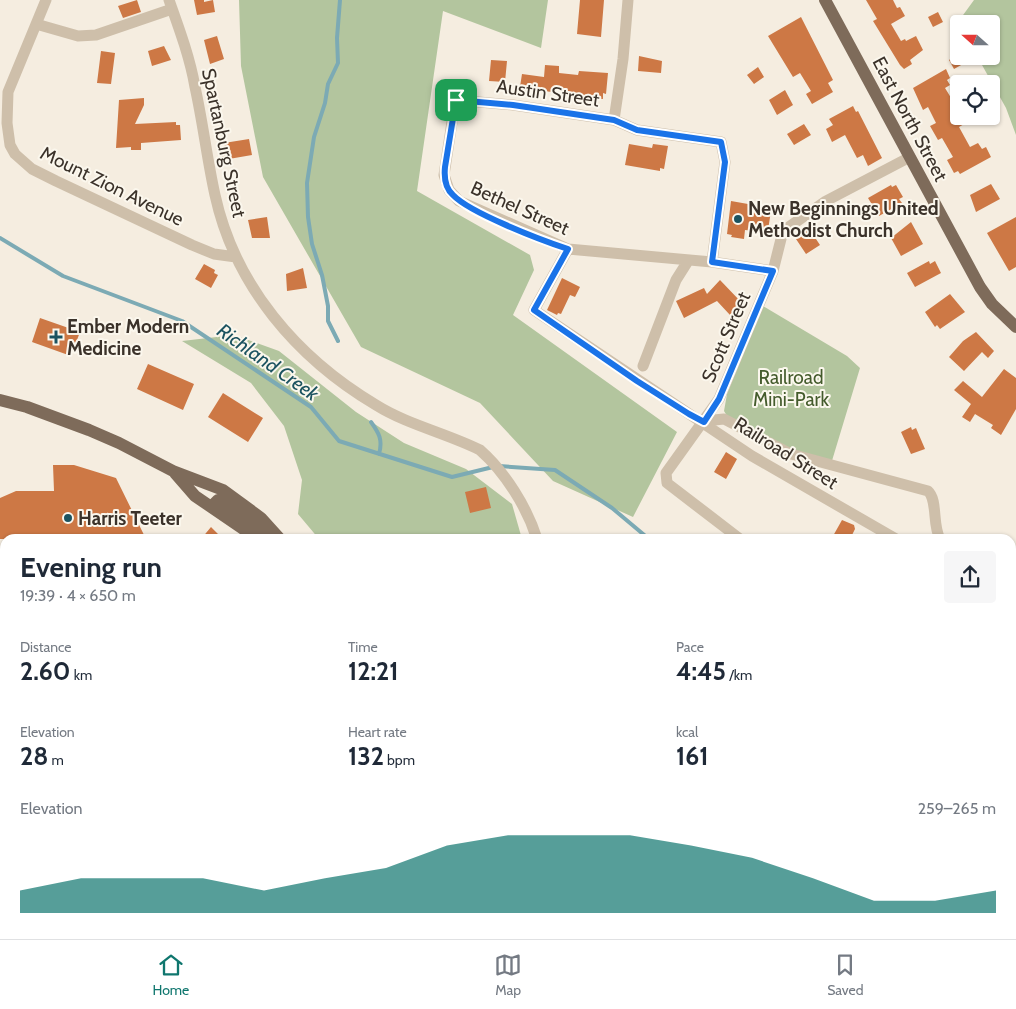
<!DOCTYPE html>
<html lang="en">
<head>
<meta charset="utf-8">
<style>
  :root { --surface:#fff; --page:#f6f6f7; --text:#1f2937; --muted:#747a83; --line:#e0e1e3; --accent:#0f766e }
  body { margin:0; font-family:Cabin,sans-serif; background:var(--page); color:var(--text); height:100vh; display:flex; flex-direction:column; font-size:19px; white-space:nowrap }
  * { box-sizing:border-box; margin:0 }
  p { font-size:16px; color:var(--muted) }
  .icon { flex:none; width:28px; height:28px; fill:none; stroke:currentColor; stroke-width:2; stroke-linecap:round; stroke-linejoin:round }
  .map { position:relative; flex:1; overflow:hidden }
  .drawer { position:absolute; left:0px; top:534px; width:1016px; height:406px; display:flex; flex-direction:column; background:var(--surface); border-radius:15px 15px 0 0; box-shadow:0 1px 4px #0004 }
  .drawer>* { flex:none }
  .needle { width:32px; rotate:291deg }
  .fabs { position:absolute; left:950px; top:15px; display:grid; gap:10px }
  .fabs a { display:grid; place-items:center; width:50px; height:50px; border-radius:5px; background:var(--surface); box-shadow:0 1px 4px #0004; font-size:25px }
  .pin { position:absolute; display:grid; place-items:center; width:42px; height:42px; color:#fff; margin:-21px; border-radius:10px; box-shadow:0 2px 8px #0006 }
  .round { display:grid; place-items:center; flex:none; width:52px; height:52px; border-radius:5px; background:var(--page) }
  .headline { display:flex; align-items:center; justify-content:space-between; height:85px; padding:0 20px }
  h1 { font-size:28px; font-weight:700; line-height:38px }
  .figures { display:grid; grid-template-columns:repeat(3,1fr); gap:8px; height:85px; padding:5px 20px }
  .figures div { display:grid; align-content:center }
  .figures b { font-size:25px; font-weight:700 }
  .figures small { font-size:14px; font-weight:400 }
  .figures p { font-size:14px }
  .chart { height:140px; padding:10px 20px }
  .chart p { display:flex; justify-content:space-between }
  .chart svg { width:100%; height:90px; margin-top:5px; fill:var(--accent); opacity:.7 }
  .dock { display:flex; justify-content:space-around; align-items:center; height:70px; border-top:1px solid var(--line); background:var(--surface); font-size:14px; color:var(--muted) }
  .dock a { display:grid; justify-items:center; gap:2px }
  .dock .on { color:var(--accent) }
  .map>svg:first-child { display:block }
</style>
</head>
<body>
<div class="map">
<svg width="1016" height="939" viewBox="0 0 1016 939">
  <rect width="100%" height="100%" fill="#f5ede0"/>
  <path fill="#b3c59e" d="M239 0H548L541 48 443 11 417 191 530 255 534 270 513 315 677 432 633 517 553 481 480 403 361 347 263 177 241 66Z
    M974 0H1016V135L1006 108 977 56H991V24H959L958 22Z
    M763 306 847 356 860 368 831 464 779 445 727 416 724 411 727 394Z
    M234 335 279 351 356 412 404 443 466 469 512 504 522 539H319L298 514 302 480 284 426 251 383 182 341Z
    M423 935H504L507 939H421Z
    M663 935H912L916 939H661Z"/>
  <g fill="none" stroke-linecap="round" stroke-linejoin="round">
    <path stroke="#7caab4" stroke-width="4" d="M0 238 63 276 182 321 311 407 339 441 452 477 493 467
      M338 341 328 321V306L322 275 312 244 308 217 307 183 314 137 325 103 328 84 338 63 337 38 340 0
      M371 422C379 433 383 440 379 454
      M499 466 555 470 612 508 649 539
      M1011 790H1016"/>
  </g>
  <path fill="#cd7845" d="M137 0 141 12 123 18 118 6Z
    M194 0H204V2L213 0 215 12 197 15Z
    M580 0H604L601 37 577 34Z
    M866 0H893L897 8 900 7 905 16 891 24 901 41 905 39 906 41 916 36 923 50 910 60 912 64 904 69 900 65 873 21 877 19Z
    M938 12 943 22 933 27 928 17Z
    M801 17 833 80 828 83 833 92 812 104 806 94 811 91 800 73 793 77 768 36Z
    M217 36 224 59 210 64 204 40Z
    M164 46 171 60 152 66 148 51Z
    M101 51 115 53 111 84 97 83Z
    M958 54 963 64 954 69 949 60Z
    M639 56 662 61 661 73 638 71Z
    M491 60 507 61 505 82 489 81Z
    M545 65 559 66V73L578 75 579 71 608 73 606 94 603 93V99L570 96 571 92 553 90V92L531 90 530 94 519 93 522 74 544 77Z
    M758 67 764 77 754 84 747 75Z
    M946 69 950 78 947 80 950 85 945 88 956 106 959 104V116H978L959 127 970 147 978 143 982 149 986 147 991 157 960 174 958 171 954 173 947 160 953 157 942 138 938 140 930 126 936 123 928 107 923 110 913 88Z
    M785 90 793 105 777 115 769 100Z
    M144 98V105L135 124 176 122V125H180L181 140 141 143V150H131V147L116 148 119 100Z
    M853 106 856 112 858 111 882 158 868 166 863 155 857 158 845 135 832 142 826 129 833 125 829 119Z
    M804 124 811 135 794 145 787 134Z
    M249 139 252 155 223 160 221 149 225 148 224 143Z
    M629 144 652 148 653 144 668 146 664 169 660 168V171L625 165Z
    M991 184 1000 199 976 212 970 195Z
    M891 185 892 187 896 185 903 197 899 199 902 203 879 216 868 198Z
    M731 201 748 204V206L760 208 759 210 771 211 768 230 763 229V232L745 230 744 239 731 237 732 235 727 234Z
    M267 217 270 238H252L248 220Z
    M1016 217V267L1009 271 987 233Z
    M911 222 923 244 901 256 891 238Z
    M805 227 808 232 810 230 820 245 806 254 796 239 799 237 797 232Z
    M929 261 930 264 935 261 941 273 915 287 907 273Z
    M204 264 215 270 214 273 218 275 211 288 195 279Z
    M303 268 307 288 287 291 286 274Z
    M562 278 580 287 575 297 570 295 561 314 558 313 557 315 547 310Z
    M720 280 742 303 730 315 717 301 684 318 676 301 704 288 707 294Z
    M950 294 965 312 940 329 937 325 935 327 925 312Z
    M40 318 80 332 71 356 32 342Z
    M976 332 994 351 988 358 982 352 964 371 949 357 963 341Z
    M148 364 194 384 183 410 137 389Z
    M1004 369 1016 378V409L1001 435 991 428 993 425 975 414 970 422 962 417 971 404 954 390 963 381 982 397Z
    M223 393 263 418 248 442 208 417Z
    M911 427 912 430 916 428 925 449 911 454 901 432Z
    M726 452 737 459 726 479 714 472Z
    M53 465H74L116 478 146 539H0V498L16 491H54Z
    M486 487 491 508 470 513 465 492Z
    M842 520 854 525 855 529 850 539H839L833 536Z
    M211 527 223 539H201Z"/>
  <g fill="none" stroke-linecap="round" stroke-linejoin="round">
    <path stroke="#cebfaa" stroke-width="11" d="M46 0 8 92 7 123 10 145 15 154 32 169 56 181 192 245 214 254 236 257
      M169 0C179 28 190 58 195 87 203 123 207 159 215 195 235 286 297 358 376 405 408 425 446 433 480 450 505 472 527 507 537 539
      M36 24 78 36 96 35 172 9
      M457 89 444 175 449 190 459 201 568 249 712 262 773 271
      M456 100 513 105 614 120 637 130 721 142 725 162 712 262
      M614 120 623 59 628 0
      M568 249 534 310 752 456 896 539
      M643 366 676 280 688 261
      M704 421 724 419 791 454 928 491C938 500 932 525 940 539
      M740 539 667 483 666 473 719 399 773 271 783 231 826 201 910 157
      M1011 591 1016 593
      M0 755 5 748
      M927 935 931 939
      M402 939 404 935
      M650 939 652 935
      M811 939 815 935"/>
    <path stroke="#7e6b5a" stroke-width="12" d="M825 0 980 287 992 304 1016 327
      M0 400 27 407 89 430 119 443 173 471 223 490 261 518 280 539
      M175 473 195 496 258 539
      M211 507 218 500 227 504 269 533
      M0 634 5 645
      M0 673 5 683
      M133 935 138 939
      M532 935 533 939"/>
    <path stroke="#5d4d41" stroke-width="15" d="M1011 880 1016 881
      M169 939 172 935"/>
  </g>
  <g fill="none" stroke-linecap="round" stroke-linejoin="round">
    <defs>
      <path id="route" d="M456 100 513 105 614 120 637 130 721 142 725 162 712 262 773 271 719 399 704 422 689 414 637 381 534 310 568 249C541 240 470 213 453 195 445 188 444 177 445 167Z"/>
    </defs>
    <use href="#route" stroke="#fff" stroke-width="10"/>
    <use href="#route" stroke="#1a73e8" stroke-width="6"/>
  </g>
  <g fill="#1c5360" stroke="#fbf7ed" stroke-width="2">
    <circle cx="738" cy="219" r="5"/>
    <path d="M53.5 329.5h5v5h5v5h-5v5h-5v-5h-5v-5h5z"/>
    <circle cx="68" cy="518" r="5"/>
  </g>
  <g text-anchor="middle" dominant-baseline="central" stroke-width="4" stroke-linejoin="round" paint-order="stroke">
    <g font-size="19" fill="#3b322a" stroke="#fbf7ed">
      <text transform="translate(548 93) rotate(8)">Austin Street</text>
      <text transform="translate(910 119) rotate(62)">East North Street</text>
      <text transform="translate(224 143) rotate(78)">Spartanburg Street</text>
      <text transform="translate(112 186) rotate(26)">Mount Zion Avenue</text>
      <text transform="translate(520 208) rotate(24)">Bethel Street</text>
      <text transform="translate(726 337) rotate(-67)">Scott Street</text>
      <text transform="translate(786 453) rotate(32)">Railroad Street</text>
    </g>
    <g font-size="19" font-weight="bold" fill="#3b322a" stroke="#fbf7ed" text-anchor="start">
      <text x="748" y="208">New Beginnings United<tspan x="748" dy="22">Methodist Church</tspan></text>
      <text x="67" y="326">Ember Modern<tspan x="67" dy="22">Medicine</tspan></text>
      <text x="78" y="518">Harris Teeter</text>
    </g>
    <g font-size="19" fill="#445b2c" stroke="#fbf7ed">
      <text x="791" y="377">Railroad<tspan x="791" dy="22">Mini-Park</tspan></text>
    </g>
    <g font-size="20" font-style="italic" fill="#1c5360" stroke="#fbf7ed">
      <text transform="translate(268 362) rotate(35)">Richland Creek</text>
    </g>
  </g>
</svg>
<div class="fabs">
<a><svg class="needle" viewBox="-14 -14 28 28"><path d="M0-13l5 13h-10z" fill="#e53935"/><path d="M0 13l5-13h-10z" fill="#747a83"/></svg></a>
<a><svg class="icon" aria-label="locate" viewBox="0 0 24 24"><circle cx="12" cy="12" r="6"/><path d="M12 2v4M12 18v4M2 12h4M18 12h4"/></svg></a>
</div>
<div class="pin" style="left:456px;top:100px;background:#1e9e55"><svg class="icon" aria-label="arrive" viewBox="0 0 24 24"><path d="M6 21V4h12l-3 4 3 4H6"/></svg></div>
<section class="drawer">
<div class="headline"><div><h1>Evening run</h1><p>19:39 · 4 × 650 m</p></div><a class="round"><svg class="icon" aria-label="share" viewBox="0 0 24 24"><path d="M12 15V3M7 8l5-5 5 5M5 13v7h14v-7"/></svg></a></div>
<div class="figures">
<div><p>Distance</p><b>2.60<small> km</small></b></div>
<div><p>Time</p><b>12:21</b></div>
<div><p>Pace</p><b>4:45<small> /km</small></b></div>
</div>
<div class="figures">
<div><p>Elevation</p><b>28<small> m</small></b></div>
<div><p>Heart rate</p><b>132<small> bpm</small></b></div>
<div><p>kcal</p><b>161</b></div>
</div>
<div class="chart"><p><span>Elevation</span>259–265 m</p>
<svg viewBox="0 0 160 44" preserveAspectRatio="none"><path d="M0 44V33L10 27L20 27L30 27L40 33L50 27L60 22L70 11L80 6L90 6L100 6L110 11L120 17L130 27L140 38L150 38L160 33V44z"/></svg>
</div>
</section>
</div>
<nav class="dock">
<a class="on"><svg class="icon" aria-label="home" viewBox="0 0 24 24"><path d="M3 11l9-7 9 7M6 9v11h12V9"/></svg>Home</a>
<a><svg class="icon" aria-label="map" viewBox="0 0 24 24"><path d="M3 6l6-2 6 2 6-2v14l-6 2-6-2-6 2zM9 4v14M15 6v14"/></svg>Map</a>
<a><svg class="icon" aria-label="saved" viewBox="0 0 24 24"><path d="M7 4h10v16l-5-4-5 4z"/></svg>Saved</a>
</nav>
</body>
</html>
